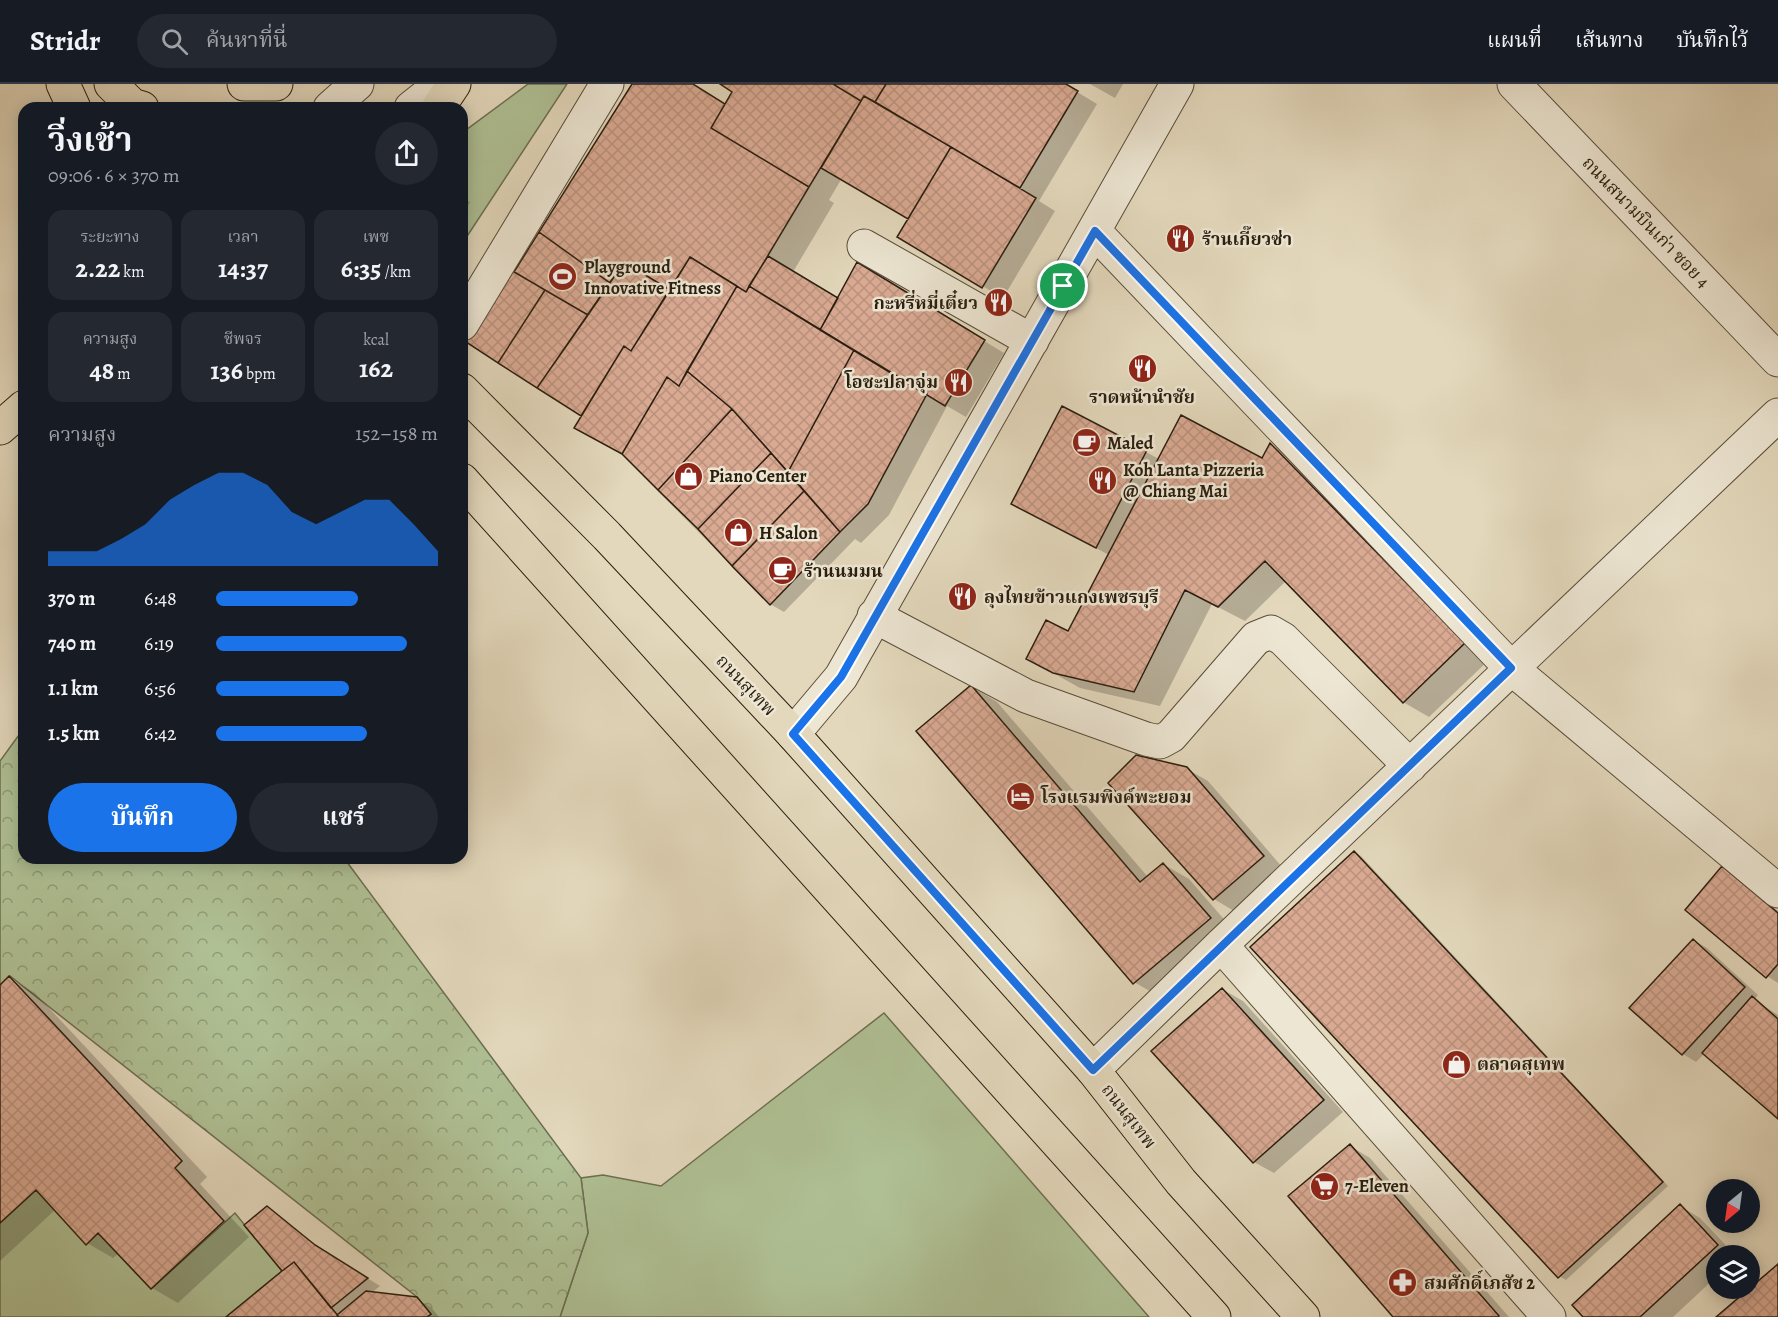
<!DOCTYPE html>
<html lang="th">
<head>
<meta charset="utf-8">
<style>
  :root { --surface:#171b24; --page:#242831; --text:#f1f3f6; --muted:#9ea1a6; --line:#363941; --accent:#1a73e8 }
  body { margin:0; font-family:Alegreya,"Noto Serif Thai",serif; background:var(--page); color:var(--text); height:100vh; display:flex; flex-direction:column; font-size:22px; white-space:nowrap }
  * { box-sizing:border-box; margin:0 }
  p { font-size:20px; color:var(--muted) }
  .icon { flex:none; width:33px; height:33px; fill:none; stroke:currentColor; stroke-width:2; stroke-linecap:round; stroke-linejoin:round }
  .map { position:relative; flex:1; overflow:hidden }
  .sheet { position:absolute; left:18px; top:18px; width:450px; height:762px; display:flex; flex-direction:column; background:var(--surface); border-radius:18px; box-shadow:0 3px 15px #0003 }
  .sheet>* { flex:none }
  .needle { width:39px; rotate:209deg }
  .controls { position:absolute; left:1706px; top:1095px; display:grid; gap:12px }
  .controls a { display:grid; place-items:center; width:54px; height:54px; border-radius:50%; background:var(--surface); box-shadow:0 3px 15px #0003; font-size:30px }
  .pin { position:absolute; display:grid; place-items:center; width:51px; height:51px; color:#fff; margin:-26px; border:3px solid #fff; border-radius:50%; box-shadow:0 2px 6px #0007 }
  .round { display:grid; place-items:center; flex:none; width:63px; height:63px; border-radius:32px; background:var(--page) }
  .summary { display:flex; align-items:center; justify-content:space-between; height:102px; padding:0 30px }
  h1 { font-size:33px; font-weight:700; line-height:45px }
  .metrics { display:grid; grid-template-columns:repeat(3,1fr); gap:9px; height:102px; padding:6px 30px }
  .metrics div { display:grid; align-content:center; border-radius:15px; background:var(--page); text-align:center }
  .metrics b { font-size:26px; font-weight:700 }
  .metrics small { font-size:16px; font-weight:400 }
  .metrics p { font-size:16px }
  .chart { height:168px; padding:12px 30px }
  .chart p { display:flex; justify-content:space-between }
  .chart svg { width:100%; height:108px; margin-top:6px; fill:var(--accent); opacity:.7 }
  .primary-button { display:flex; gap:12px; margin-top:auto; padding:12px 30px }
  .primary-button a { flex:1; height:69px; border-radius:36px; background:var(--accent); color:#fff; font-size:24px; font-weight:700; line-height:69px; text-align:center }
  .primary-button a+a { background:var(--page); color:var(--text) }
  ul { padding:0 30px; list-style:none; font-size:20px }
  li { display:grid; grid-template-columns:96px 72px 1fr; align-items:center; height:45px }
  li i { height:15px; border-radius:8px; background:var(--accent) }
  header { display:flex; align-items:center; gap:36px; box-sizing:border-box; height:84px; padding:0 30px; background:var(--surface); border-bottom:2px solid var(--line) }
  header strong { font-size:28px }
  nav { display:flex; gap:33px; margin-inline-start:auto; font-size:21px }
  .search { width:420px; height:54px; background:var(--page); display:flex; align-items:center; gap:15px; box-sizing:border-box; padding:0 21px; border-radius:33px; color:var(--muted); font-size:22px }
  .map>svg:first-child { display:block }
</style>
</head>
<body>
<header>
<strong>Stridr</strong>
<div class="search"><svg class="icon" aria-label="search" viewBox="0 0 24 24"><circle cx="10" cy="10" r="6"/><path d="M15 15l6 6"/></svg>ค้นหาที่นี่</div>
<nav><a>แผนที่</a><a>เส้นทาง</a><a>บันทึกไว้</a></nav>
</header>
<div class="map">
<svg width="1778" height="1233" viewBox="0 0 1778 1233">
  <defs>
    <pattern id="park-crowns" width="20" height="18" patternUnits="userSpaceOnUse" patternTransform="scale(1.5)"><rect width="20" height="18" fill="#afc094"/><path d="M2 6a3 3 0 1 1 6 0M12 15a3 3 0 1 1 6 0" fill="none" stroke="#8f9b77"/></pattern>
    <pattern id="building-cross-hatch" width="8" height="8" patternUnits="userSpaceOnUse" patternTransform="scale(1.5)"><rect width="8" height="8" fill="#d9a992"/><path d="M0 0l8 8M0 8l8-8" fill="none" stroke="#ba917d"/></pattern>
  </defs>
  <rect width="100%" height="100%" fill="#e3d8bc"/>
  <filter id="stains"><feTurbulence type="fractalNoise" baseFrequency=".00333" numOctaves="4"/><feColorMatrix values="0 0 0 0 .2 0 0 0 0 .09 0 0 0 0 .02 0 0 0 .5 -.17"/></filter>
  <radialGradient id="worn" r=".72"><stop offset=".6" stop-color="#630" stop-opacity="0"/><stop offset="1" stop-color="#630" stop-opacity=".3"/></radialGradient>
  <path fill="#afc094" stroke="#6c6f52" stroke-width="1.5" d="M528 0H567L462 160V49Z
    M884 929 1149 1233H560L588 1149 581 1094 603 1091 661 1102Z
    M36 1106 87 1160 98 1149 151 1205 235 1129 282 1187 226 1233H0V1139Z"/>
  <path fill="url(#park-crowns)" stroke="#6c6f52" stroke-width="1.5" d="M24 644V774H344L581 1094 588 1149 560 1233H427L431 1230 417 1213 10 892 0 901V677Z"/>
  <path fill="#0003" d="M634 0H692L726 21 734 8 723 0H1064L1097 20 1039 117 1055 127 1003 214 899 153 910 134 842 94 829 116 834 119 793 188 838 216 877 192 1004 269 966 333 947 322 889 431 861 459 855 455 784 528 770 520 583 332 465 255 514 190Z
    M1090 0H1123L1115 14Z
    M462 114 470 118 462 132Z
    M1063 324 1159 375 1263 376 1271 361 1296 376 1490 575 1429 633 1403 618 1286 497 1245 537 1212 520 1160 622 1080 604 1028 575 1069 549 1109 471 1033 431Z
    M971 602 997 618 1148 793 1163 780 1189 795 1236 849 1160 913 1134 898Z
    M1187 685 1208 697 1283 784 1234 827 1214 815Z
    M1355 768 1361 772 1668 1102 1566 1196 1559 1192Z
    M1722 783 1736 791 1778 827V899L1767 892Z
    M1693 856 1707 864 1758 911 1754 916 1778 931V1033L1705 969 1696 978 1683 970Z
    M9 894 35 909 207 1093 200 1100 249 1153 178 1219 152 1204 119 1169 113 1174 87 1159 56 1125 0 1177V903Z
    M1222 905 1243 917 1343 1028 1274 1089 1254 1078Z
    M1350 1062 1370 1074 1509 1233H1395Z
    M1680 1122 1700 1134 1736 1172H1716V1193L1673 1233H1585Z
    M267 1124 329 1170 380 1202 371 1209 416 1215 431 1223 439 1233H228L285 1187Z"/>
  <path fill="url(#building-cross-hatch)" stroke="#2a1e0f" stroke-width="1.5" d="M632 0H693L725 20 711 44 809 103 746 208 690 173 670 206 624 178 610 199 539 148Z
    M720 0H833L861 17 809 103 711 44 732 8Z
    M833 0H886L875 18 864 12 861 17Z
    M886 0H1066L1078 7 1020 104 875 18Z
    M864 12 951 63 908 135 821 84Z
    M951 63 1036 114 982 204 897 153Z
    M539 148 610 199 588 231 514 188Z
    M768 172 838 214 820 246 749 202Z
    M690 173 737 202 679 302 667 293 622 370 574 344 624 262 631 267Z
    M624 178 670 206 631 267 624 262 581 332 537 304Z
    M857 178 985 256 945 322 820 246Z
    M506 183 545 206 498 279 463 256Z
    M737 202 746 208 749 202 854 266 788 388 732 325 687 287Z
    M545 206 588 231 537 304 498 279Z
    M854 266 927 310 868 420 840 448 788 388Z
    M687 287 732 325 658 406 622 370 667 293 679 302Z
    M1062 322 1147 366 1096 464 1011 420Z
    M732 325 771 369 698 445 658 406Z
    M1181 331 1262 374 1270 359 1465 559 1403 619 1265 477 1218 523 1185 506 1134 608 1053 589 1026 575 1046 536 1068 547Z
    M771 369 804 407 732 482 698 445Z
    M804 407 840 448 770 521 732 482Z
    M971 601 1140 798 1163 779 1211 834 1133 900 916 647Z
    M1136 671 1187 683 1264 772 1213 816 1108 699Z
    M1354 767 1663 1098 1558 1194 1250 863Z
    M1722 782 1778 829V880L1766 894 1685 826Z
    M1693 855 1745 903 1682 971 1629 924Z
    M9 892 182 1077 175 1084 224 1137 151 1205 98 1149 86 1161 36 1106 0 1139V901Z
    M1222 904 1324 1016 1253 1079 1151 967Z
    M1752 912 1778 935V1035L1702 969Z
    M1350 1060 1499 1232 1498 1233H1393L1288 1112Z
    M1680 1120 1718 1161 1640 1233H1583L1572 1221Z
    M267 1122 315 1161 368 1194 331 1224 294 1178 282 1187 244 1141Z
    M294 1178 339 1233H226L282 1187Z
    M1778 1180V1233H1716Z
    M366 1207 417 1213 431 1230 427 1233H339L337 1231Z"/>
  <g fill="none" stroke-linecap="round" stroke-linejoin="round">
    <defs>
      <path id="minor" d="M1514 0 1778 276
        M330 24 357 0
        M411 24 441 0
        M1095 148 1511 584 1778 807
        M864 162 1032 257
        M462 240 607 0
        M874 532 1026 612 1146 655 1160 658 1171 652 1256 554 1271 548 1283 555 1410 682
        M793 650 841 593 1177 0
        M1221 861 1549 1233
        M1093 986 1221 861 1778 331"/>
      <path id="major" d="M63 0 74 24
        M111 0 132 21 142 24
        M244 0H276
        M438 24 454 0
        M462 306 607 452 793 650 1093 986 1181 1098 1303 1233
        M0 344 24 323
        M462 396 1214 1233"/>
    </defs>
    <use href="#minor" stroke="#584c3a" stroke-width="35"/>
    <use href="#major" stroke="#2a1e0f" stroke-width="35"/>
    <use href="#minor" stroke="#ede6d3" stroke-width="33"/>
    <use href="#major" stroke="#e3d8bc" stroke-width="33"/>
  </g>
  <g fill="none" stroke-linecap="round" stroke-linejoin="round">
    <defs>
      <path id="route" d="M1095 147 1511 584 1093 986 793 650 841 593Z"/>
    </defs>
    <use href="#route" stroke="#fff" stroke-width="12"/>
    <use href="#route" stroke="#1a73e8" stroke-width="8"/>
  </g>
  <defs>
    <symbol id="restaurant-disc" viewBox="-11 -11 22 22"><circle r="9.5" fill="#8f2418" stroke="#ede6d3"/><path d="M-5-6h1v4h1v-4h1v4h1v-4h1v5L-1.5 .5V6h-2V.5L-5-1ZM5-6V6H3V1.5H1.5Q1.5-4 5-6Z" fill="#fff"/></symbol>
    <symbol id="stadium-disc" viewBox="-11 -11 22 22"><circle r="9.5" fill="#8f2418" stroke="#ede6d3"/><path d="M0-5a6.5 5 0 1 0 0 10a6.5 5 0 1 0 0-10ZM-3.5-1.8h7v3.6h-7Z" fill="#fff"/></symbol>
    <symbol id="cafe-disc" viewBox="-11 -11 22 22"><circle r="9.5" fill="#8f2418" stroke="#ede6d3"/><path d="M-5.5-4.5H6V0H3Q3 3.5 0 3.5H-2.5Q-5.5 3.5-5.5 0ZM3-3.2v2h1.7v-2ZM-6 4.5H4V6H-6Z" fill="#fff"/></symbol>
    <symbol id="shop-disc" viewBox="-11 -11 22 22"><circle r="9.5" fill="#8f2418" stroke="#ede6d3"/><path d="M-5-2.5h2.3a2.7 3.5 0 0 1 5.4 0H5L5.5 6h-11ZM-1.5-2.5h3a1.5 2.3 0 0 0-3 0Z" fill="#fff"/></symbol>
    <symbol id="hotel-disc" viewBox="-11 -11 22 22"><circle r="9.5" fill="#8f2418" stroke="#ede6d3"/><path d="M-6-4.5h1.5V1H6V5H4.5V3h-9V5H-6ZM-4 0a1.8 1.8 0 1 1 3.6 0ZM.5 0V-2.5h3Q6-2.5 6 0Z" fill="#fff"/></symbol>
    <symbol id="supermarket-disc" viewBox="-11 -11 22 22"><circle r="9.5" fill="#8f2418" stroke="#ede6d3"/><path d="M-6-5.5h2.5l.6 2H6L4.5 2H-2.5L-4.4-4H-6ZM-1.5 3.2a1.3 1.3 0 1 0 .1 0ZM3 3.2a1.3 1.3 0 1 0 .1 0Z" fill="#fff"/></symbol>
    <symbol id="pharmacy-disc" viewBox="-11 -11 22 22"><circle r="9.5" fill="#8f2418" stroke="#ede6d3"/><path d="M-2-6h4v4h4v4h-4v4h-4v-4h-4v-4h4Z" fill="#fff"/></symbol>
  </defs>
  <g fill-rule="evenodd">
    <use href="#restaurant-disc" x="1164" y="138" width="33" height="33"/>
    <use href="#stadium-disc" x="546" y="176" width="33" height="33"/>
    <use href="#restaurant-disc" x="982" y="202" width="33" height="33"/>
    <use href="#restaurant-disc" x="1126" y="268" width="33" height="33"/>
    <use href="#restaurant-disc" x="942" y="282" width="33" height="33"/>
    <use href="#cafe-disc" x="1070" y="342" width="33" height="33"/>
    <use href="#shop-disc" x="672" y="376" width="33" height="33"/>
    <use href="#restaurant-disc" x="1086" y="380" width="33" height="33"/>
    <use href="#shop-disc" x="722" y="432" width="33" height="33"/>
    <use href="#cafe-disc" x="766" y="470" width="33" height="33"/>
    <use href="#restaurant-disc" x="946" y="496" width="33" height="33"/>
    <use href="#hotel-disc" x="1004" y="696" width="33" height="33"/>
    <use href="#shop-disc" x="1440" y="964" width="33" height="33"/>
    <use href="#supermarket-disc" x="1308" y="1086" width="33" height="33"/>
    <use href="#pharmacy-disc" x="1386" y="1182" width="33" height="33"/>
  </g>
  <g text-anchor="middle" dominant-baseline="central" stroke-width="5" stroke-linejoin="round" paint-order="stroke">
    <g font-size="18" fill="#2a1e0f" stroke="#ede6d3">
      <text transform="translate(1646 138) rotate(46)">ถนนสนามบินเก่า ซอย 4</text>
      <text transform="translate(746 601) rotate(46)">ถนนสุเทพ</text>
      <text transform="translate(1129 1032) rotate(52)">ถนนสุเทพ</text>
    </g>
    <g font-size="18" font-weight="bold" fill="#2a1e0f" stroke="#ede6d3" text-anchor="start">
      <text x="1202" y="155">ร้านเกี๊ยวซ่า</text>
      <text x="584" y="183">Playground<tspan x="584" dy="21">Innovative Fitness</tspan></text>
      <text x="978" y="219" text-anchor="end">กะหรี่หมี่เตี๋ยว</text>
      <text x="938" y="298" text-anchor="end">โอชะปลาจุ่ม</text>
      <text x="1142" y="313" text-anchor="middle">ราดหน้านำชัย</text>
      <text x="1107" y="359">Maled</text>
      <text x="1123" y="386">Koh Lanta Pizzeria<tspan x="1123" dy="21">@ Chiang Mai</tspan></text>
      <text x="709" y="392">Piano Center</text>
      <text x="759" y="449">H Salon</text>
      <text x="804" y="487">ร้านนมมน</text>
      <text x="984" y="513">ลุงไทยข้าวแกงเพชรบุรี</text>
      <text x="1041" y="713">โรงแรมพิงค์พะยอม</text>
      <text x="1477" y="980">ตลาดสุเทพ</text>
      <text x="1345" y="1102">7-Eleven</text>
      <text x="1424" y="1199">สมศักดิ์เภสัช 2</text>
    </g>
  </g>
  <rect width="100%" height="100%" filter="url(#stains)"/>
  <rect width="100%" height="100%" fill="url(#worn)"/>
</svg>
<div class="controls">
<a><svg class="needle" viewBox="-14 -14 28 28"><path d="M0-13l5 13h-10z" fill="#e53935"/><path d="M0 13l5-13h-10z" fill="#9ea1a6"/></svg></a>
<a><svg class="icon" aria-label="layers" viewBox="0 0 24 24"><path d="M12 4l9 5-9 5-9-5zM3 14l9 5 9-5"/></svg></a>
</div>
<div class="pin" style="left:1063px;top:202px;background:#1e9e55"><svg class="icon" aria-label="arrive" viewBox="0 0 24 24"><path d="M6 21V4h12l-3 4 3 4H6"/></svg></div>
<section class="sheet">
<div class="summary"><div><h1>วิ่งเช้า</h1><p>09:06 · 6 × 370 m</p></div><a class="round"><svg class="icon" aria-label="share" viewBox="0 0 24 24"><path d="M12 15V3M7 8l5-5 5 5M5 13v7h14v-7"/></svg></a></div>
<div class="metrics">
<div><p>ระยะทาง</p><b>2.22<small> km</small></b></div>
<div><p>เวลา</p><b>14:37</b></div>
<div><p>เพซ</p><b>6:35<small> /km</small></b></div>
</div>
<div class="metrics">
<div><p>ความสูง</p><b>48<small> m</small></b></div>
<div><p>ชีพจร</p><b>136<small> bpm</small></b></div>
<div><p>kcal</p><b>162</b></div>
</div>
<div class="chart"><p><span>ความสูง</span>152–158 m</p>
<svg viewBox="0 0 160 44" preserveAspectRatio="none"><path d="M0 44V38L10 38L20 38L30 33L40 27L50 17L60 11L70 6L80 6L90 11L100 22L110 27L120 22L130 17L140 17L150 27L160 38V44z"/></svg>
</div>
<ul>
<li><b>370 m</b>6:48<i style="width:64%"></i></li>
<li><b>740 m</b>6:19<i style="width:86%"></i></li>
<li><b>1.1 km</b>6:56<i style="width:60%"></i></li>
<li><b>1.5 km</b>6:42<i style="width:68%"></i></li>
</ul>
<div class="primary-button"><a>บันทึก</a><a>แชร์</a></div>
</section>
</div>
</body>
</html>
